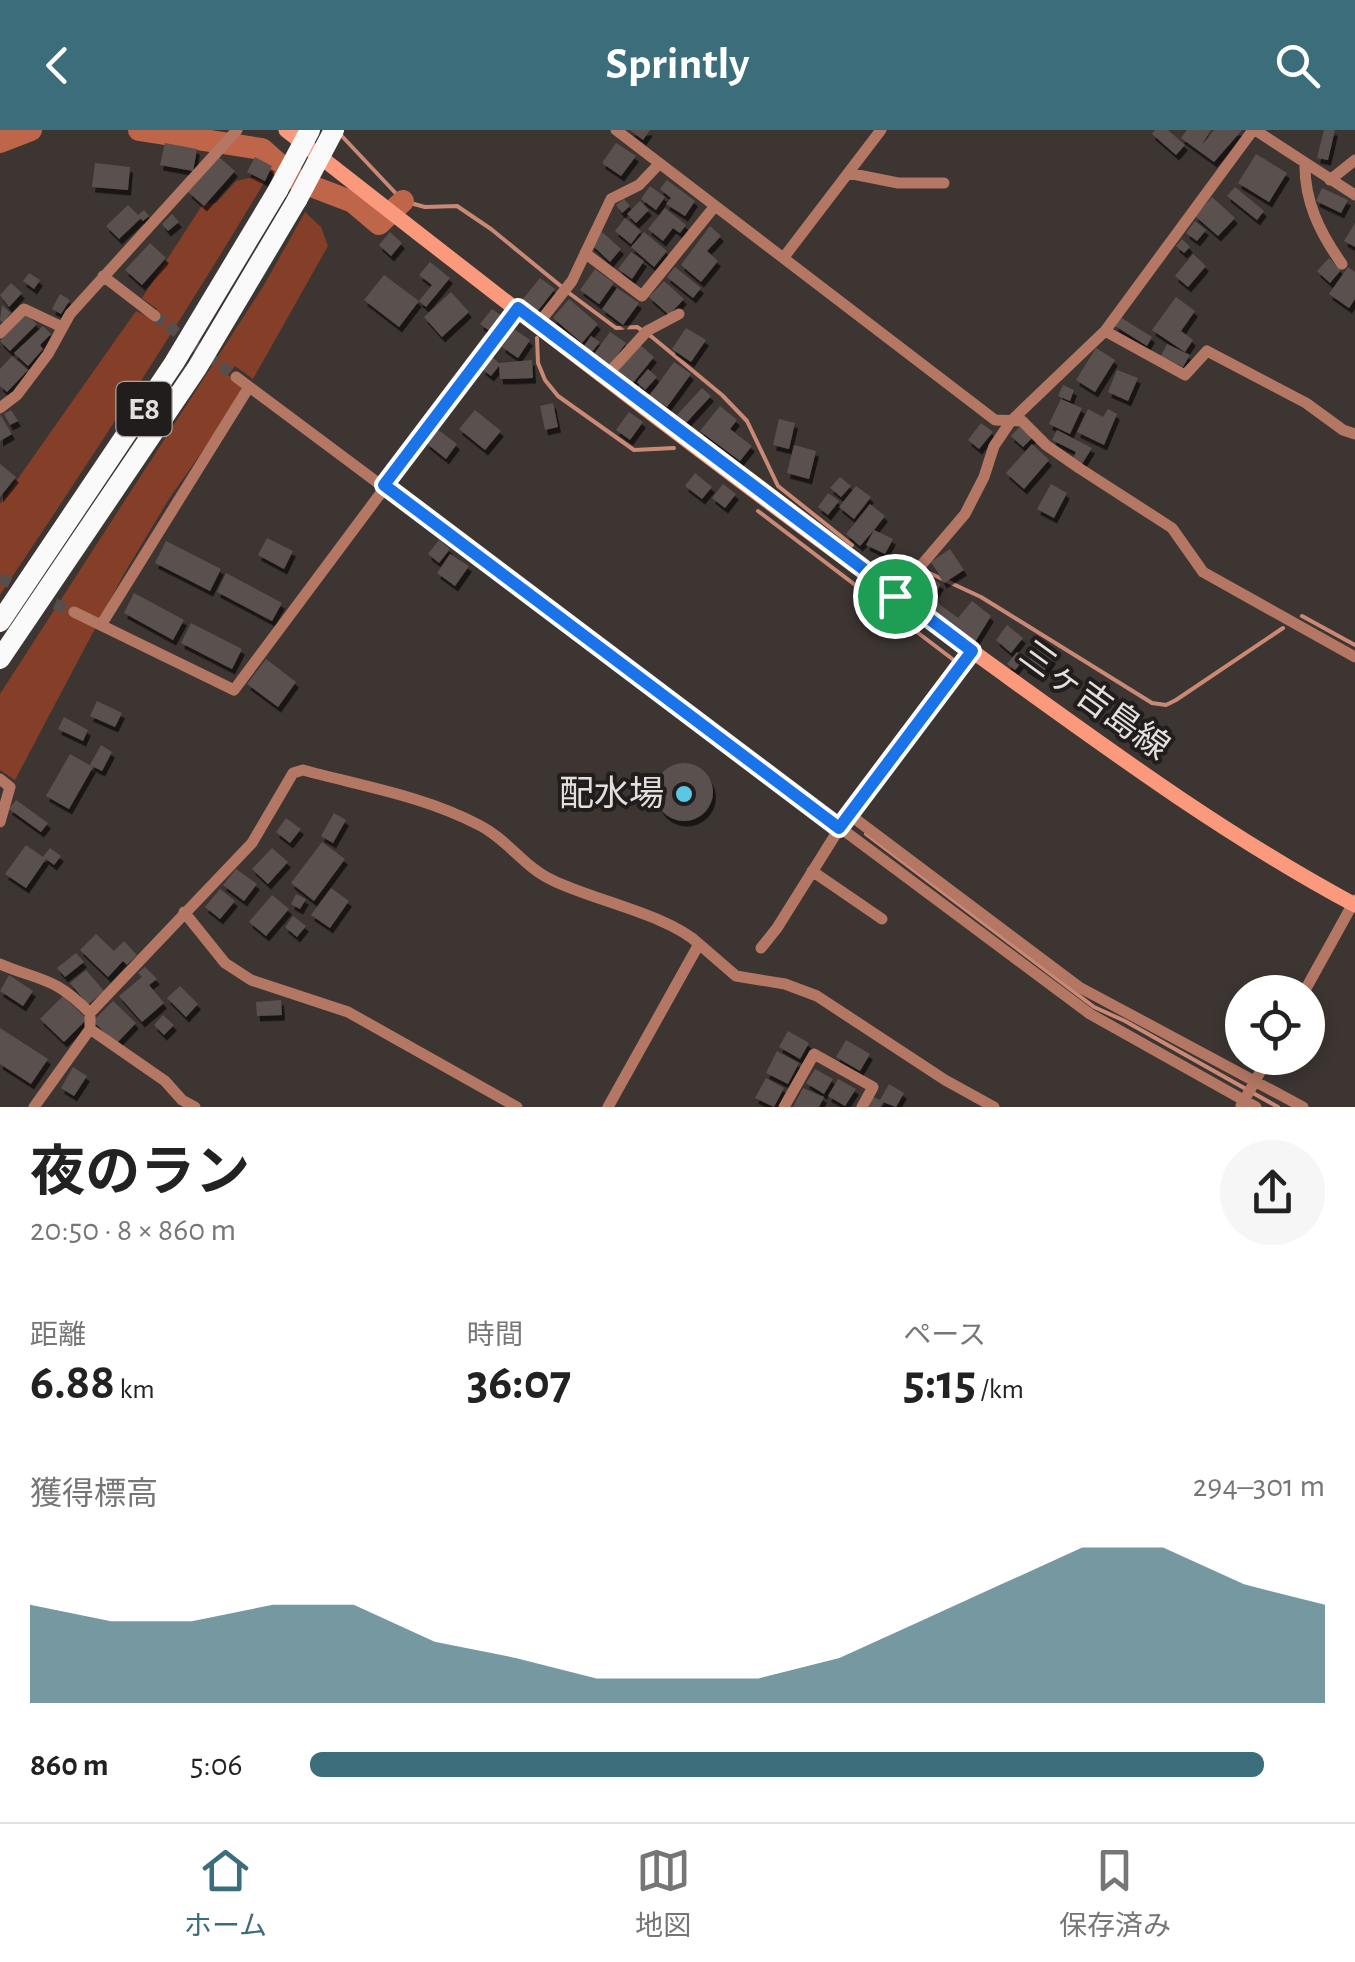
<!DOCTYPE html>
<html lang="ja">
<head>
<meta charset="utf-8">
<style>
  :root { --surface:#fff; --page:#f6f6f6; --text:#222; --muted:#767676; --line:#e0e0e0; --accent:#3b6d7a }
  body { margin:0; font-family:"Alegreya Sans","Noto Sans JP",sans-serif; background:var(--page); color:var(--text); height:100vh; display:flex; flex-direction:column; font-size:38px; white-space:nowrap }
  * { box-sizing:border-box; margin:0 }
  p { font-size:32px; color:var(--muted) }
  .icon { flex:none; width:55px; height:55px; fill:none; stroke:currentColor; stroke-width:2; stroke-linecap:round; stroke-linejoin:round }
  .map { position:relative; height:977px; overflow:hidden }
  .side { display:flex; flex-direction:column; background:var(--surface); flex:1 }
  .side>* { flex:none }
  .buttons { position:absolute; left:1225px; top:845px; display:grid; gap:20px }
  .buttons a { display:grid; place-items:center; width:100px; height:100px; border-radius:50%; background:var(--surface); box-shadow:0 5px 15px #0003; font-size:50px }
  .pin { position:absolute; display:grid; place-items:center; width:85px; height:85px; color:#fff; margin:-42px; border:5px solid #fff; border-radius:50%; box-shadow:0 2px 10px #0007 }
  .round { display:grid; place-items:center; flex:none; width:105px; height:105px; border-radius:52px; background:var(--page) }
  .headline { display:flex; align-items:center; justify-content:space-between; height:170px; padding:0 30px }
  h1 { font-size:55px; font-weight:700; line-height:75px }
  .stats { display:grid; grid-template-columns:repeat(3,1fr); gap:15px; height:170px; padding:10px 30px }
  .stats div { display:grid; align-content:center }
  .stats b { font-size:50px; font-weight:700 }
  .stats small { font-size:28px; font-weight:400 }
  .stats p { font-size:28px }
  .chart { height:280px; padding:20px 30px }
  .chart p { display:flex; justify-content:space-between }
  .chart svg { width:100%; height:180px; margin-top:10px; fill:var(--accent); opacity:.7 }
  ul { padding:0 30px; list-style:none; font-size:32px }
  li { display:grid; grid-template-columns:160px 120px 1fr; align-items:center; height:75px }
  li i { height:25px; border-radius:12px; background:var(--accent) }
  header { display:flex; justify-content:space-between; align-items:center; height:130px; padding:0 30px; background:var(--accent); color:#fff; font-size:45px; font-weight:700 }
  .tabs { display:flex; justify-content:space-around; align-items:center; height:140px; border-top:2px solid var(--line); background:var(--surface); font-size:28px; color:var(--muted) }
  .tabs a { display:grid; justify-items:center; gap:5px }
  .tabs .selected { color:var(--accent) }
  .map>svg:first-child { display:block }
</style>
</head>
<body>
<header><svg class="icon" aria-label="back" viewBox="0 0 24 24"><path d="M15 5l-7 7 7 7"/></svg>Sprintly<svg class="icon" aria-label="search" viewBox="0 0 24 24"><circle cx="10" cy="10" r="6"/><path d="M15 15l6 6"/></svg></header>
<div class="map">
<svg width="1355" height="977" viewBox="0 0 1355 977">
  <defs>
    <filter id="shadow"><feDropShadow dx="3" dy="5.5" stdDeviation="0" flood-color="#0009"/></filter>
  </defs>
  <rect width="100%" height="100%" fill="#3d3532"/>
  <path fill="#853e28" d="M253 47 265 51C181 192 91 329 0 465V374L136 181 150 188 157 179 142 168 203 74 216 73 236 51Z
    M305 82 321 97 328 116 253 249 235 236 228 245 245 260 169 369 125 442 15 650 0 640V564L264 155Z"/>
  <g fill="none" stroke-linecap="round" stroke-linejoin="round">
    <path stroke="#ca8975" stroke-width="4" d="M339 3 403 71 425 77 457 76 491 99 562 157
      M569 163 616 198 637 197 652 207 722 265 747 291 778 356 852 415
      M537 208 538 233 545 250 558 266 634 320 674 318
      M758 381 955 531 850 671
      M925 441 981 467 1152 573 1166 575 1176 570 1283 498
      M1302 486 1355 515
      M866 704 1094 877 1125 891 1278 977"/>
    <path stroke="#bf6549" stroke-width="22" d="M139 0 262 19 298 51 353 72 379 94 403 71
      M0 12 31 0"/>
  </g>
  <path fill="#5a514f" filter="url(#shadow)" d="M630 0H650L643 10Z
    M1155 0H1168L1185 15 1176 25 1152 4Z
    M1187 0H1211L1201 16 1214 0H1242L1214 32 1181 8Z
    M1324 0H1335L1328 30 1317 28Z
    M165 13 197 19 193 41 160 35Z
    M616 13 636 26 621 46 602 33Z
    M1256 24 1287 43 1269 72 1238 53Z
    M219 27 235 41 204 76 188 62Z
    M255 27 272 36 265 51 247 42Z
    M95 33 130 37 128 60 92 57Z
    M667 50 695 71 685 86 666 74 671 68 660 59Z
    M650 56 665 67 656 80 641 69Z
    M1235 57 1264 81 1257 90 1227 66Z
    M1322 58 1348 70 1341 83 1316 71Z
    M1212 67 1235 88 1218 106 1195 86Z
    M624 69 630 76 622 83 616 75Z
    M640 71 649 80 636 93 627 84Z
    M128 75 138 85 144 80 149 86 143 91 141 88 119 109 106 96Z
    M665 78 686 95 680 103 673 98 663 111 648 99Z
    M172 84 179 92 168 101 162 94Z
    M625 88 641 101 631 114 615 101Z
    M1195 91 1206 100 1197 111 1186 103Z
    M1355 93V117L1344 111Z
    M710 96 721 106 707 121 718 131 701 152 681 135Z
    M390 102 402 113 391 126 379 115Z
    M602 102 621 119 610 132 591 114Z
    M644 102 667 121 654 137 631 117Z
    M1182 109 1190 117 1184 123 1176 116Z
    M150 113 166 128 142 155 125 140Z
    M631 122 644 131 632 149 618 139Z
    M1193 124 1206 136 1188 157 1175 146Z
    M1329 128 1341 140 1330 153 1317 141Z
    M430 132 450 148 426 177 419 171 432 155 419 145Z
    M675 137 701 158 693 168 667 147Z
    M1348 137 1355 142V169L1349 178 1329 164Z
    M595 139 614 153 599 174 580 160Z
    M29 143 40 150 34 159 23 151Z
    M384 145 419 171 399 197 364 170Z
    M540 148 555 159 537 182 522 170Z
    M664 151 684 169 669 185 649 167Z
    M11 153 22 163 9 177 0 165Z
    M617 158 639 173 623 195 602 179Z
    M451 162 469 182 442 207 424 187Z
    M60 164 70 170 61 184 52 179Z
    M1176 167 1195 181 1181 201 1193 210 1185 222 1152 200Z
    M569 169 598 194 582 213 553 188Z
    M2 175 11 183 3 193 0 190Z
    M492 179 503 187 491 202 480 194Z
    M26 184 37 194 10 221 0 211Z
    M1120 187 1152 207 1147 216 1115 196Z
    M43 196 51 204 40 215 43 219 28 236 14 223Z
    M686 198 706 210 691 232 672 219Z
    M514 199 530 210 518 228 502 217Z
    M610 202 626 213 610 235 594 224Z
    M591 206 600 212 592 222 584 216Z
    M1167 214 1190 225 1183 237 1161 226Z
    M640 215 654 227 633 253 618 241Z
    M1096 218 1115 230 1095 262 1076 250Z
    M12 226 28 240 7 262 0 256V239Z
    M492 227 499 233 532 230 533 248 500 249 499 236 491 246 482 239Z
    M674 232 691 244 667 277 650 265Z
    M648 239 657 247 645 260 637 252Z
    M1117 240 1138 248 1128 271 1108 262Z
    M1063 255 1074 260 1070 271 1058 266Z
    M702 258 711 266 686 293 677 285Z
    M1061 269 1082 278 1070 304 1049 294Z
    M553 273 558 297 545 300 540 276Z
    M720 276 737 290 730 299 752 316 740 331 700 301Z
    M1088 279 1103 287 1108 279 1117 284 1104 315 1077 302Z
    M11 280 18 291 10 295 4 284Z
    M475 280 501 301 485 320 459 299Z
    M629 282 643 292 630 310 616 300Z
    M0 284 12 304 0 311Z
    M779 289 795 293 789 319 773 315Z
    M981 293 993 302 979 319 968 310Z
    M1021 295 1033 307 1023 317 1011 306Z
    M437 299 457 314 446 329 426 313Z
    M1057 300 1092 318 1082 334 1072 330 1076 322 1052 310Z
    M1032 314 1049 330 1024 359 1006 343Z
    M794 315 816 321 809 349 787 343Z
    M0 334 16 347 0 367Z
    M695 343 712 357 702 369 685 356Z
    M840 347 851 356 841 367 830 358Z
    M723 354 736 364 725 378 712 368Z
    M1051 354 1067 363 1054 388 1037 379Z
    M856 356 871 367 854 389 839 377Z
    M828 363 839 371 828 385 818 377Z
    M870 374 885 386 874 400 893 409 885 424 866 415 874 400 860 416 846 404Z
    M267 408 293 421 284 439 258 425Z
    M439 410 450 419 439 433 428 424Z
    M166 411 221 439 210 461 155 433Z
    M950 419 964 440 944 453 931 432Z
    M450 424 469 436 455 456 437 443Z
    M226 443 282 473 272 491 217 462Z
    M929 447 941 454 929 474 918 467Z
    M134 463 184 490 173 510 124 483Z
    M935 471 958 488 972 471 991 486 975 512 930 478Z
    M191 493 242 519 232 539 181 513Z
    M1007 495 1023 508 1011 523 996 510Z
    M1037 518 1053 528 1040 547 1024 537Z
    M1017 522 1025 528 1015 540 1007 534Z
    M266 529 296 552 278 577 247 554Z
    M97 571 122 583 115 597 90 586Z
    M64 587 88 600 83 611 58 599Z
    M101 615 112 622 102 641 90 635Z
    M70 624 93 637 69 679 46 666Z
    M655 662a29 29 0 1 1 58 0a29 29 0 1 1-58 0Z
    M16 670 48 693 41 702 9 679Z
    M334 683 346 690 333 713 321 706Z
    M286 688 301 699 290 713 276 702Z
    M322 712 345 729 314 771 291 753Z
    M26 715 43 727 50 718 61 726 54 735 46 729 26 758 5 744Z
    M272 718 288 732 268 754 252 739Z
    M236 739 257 754 244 771 223 755Z
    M331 758 349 771 330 798 311 785Z
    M220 759 235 771 220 789 205 777Z
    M296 764 306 769 300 779 291 774Z
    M272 765 289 779 266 806 249 792Z
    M293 786 306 796 297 807 285 797Z
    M96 804 114 821 124 811 137 825 127 835 123 831 108 847 80 820Z
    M76 823 84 832 65 847 57 838Z
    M145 837 157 849 149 855 164 873 142 892 119 866 142 847 138 843Z
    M86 840 104 861 88 875 70 853Z
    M9 845 33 861 23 876 0 861Z
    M180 856 198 874 186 887 167 868Z
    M63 866 87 889 64 912 40 889Z
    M281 870 282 885 257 886 256 872Z
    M113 871 136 893 116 914 93 891Z
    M163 885 174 895 164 905 154 895Z
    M0 898 48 929 31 954 0 934Z
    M788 901 809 913 800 929 779 917Z
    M846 910 870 924 860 941 836 927Z
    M777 921 799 933 788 954 766 943Z
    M73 937 87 946 74 966 61 958Z
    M815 939 833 949 824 964 806 953Z
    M766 948 784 958 774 977 755 968Z
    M838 949 856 959 845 976 828 966Z
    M889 954 904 963 896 977 883 972 881 977H869L873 967 880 970Z
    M803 958 824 967 819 977H793Z"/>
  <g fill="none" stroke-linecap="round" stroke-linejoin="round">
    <path stroke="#564e4c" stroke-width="11" stroke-dasharray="11 5.5" stroke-linecap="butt" d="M155 186 236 247
      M0 448 23 459
      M40 467 74 482"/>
    <path stroke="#b47764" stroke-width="11" d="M616 0 995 290 1022 291 1046 315 1079 338 1172 398 1203 442 1355 527
      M1255 0 1355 65
      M1305 33C1304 71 1320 103 1342 134
      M848 43 898 53H944
      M1330 50 1355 30
      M585 123 642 166 715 76
      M784 127 881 0
      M103 146 155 186
      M538 194 572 151 611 69 639 55 659 34
      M1105 201 1185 245 1207 221 1306 273 1343 300 1355 304
      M0 203 24 179 62 197
      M606 246 647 201 679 184
      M236 247 1090 884 1256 977
      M0 278 17 265 48 224 70 184 237 0
      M895 466 965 384 984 347 994 316 1011 291 1105 201 1253 0
      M74 482 234 560 518 179
      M101 495 249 257
      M0 649 10 657 0 692
      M850 685 1079 857 1303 977
      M812 741 882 789
      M184 782 225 833 251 850 348 882 517 977
      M699 814 736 846 785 854 817 866 945 950 994 977
      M761 818 777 798 839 699 972 521
      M0 834C43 852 55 847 90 883V899L34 977
      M1304 862 1355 770
      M90 883 252 713 293 643 303 640C362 656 424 666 479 695 507 709 524 737 552 750 592 770 669 785 699 814L608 977
      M90 899 165 951 182 970 195 977
      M1241 976 1268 928
      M784 977 814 924 873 957 862 977"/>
    <path stroke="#fa997b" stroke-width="15" d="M286 0C512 177 739 354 972 521 1097 611 1219 702 1355 775"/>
    <path stroke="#fafafa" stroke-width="20" d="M0 492 174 233 278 60
      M0 529 197 238 297 70"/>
    <path stroke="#fafafa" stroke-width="20" d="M278 60 310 0
      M297 70 334 0"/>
  </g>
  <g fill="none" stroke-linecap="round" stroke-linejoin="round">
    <defs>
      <path id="route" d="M518 178 972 521 839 698 384 355Z"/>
    </defs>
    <use href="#route" stroke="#fff" stroke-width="20"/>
    <use href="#route" stroke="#1a73e8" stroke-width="12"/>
  </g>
  <circle fill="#5ac8e5" stroke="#211d1c" stroke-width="4" cx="684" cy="664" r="10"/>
  <g text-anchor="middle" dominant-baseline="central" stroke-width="8" stroke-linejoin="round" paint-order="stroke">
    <rect fill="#211d1c" stroke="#aaa4a3" stroke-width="2.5" x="116.5" y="252" width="55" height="54" rx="8"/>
    <g font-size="32" font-weight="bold" fill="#e4dedd">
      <text x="144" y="279">E8</text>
    </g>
    <g font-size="35" fill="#e4dedd" stroke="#211d1c">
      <text transform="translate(1094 571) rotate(36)">三ヶ吉島線</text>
    </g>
    <g font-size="35" fill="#e4dedd" stroke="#211d1c" text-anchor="end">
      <text x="664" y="664">配水場</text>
    </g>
  </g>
</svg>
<div class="buttons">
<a><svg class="icon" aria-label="locate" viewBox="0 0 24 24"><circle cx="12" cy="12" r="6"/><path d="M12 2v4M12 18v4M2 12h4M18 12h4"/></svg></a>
</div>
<div class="pin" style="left:895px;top:466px;background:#1e9e55"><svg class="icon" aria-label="arrive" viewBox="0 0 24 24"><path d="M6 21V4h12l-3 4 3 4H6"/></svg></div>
</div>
<section class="side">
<div class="headline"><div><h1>夜のラン</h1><p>20:50 · 8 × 860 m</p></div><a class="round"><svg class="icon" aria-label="share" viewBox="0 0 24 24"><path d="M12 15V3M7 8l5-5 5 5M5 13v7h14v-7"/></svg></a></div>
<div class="stats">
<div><p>距離</p><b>6.88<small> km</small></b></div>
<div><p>時間</p><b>36:07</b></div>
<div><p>ペース</p><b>5:15<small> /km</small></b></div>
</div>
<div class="chart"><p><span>獲得標高</span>294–301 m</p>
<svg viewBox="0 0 160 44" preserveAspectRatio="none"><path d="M0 44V20L10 24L20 24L30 20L40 20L50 29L60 33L70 38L80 38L90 38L100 33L110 24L120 15L130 6L140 6L150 15L160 20V44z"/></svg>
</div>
<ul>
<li><b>860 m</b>5:06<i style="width:94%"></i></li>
</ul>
</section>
<nav class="tabs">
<a class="selected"><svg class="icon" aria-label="home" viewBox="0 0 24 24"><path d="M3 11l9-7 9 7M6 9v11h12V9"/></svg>ホーム</a>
<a><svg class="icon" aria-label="map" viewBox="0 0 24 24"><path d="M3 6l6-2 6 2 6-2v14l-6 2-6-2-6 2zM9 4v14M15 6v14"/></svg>地図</a>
<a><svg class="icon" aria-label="saved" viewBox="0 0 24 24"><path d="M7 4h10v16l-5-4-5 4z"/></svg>保存済み</a>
</nav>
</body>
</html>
